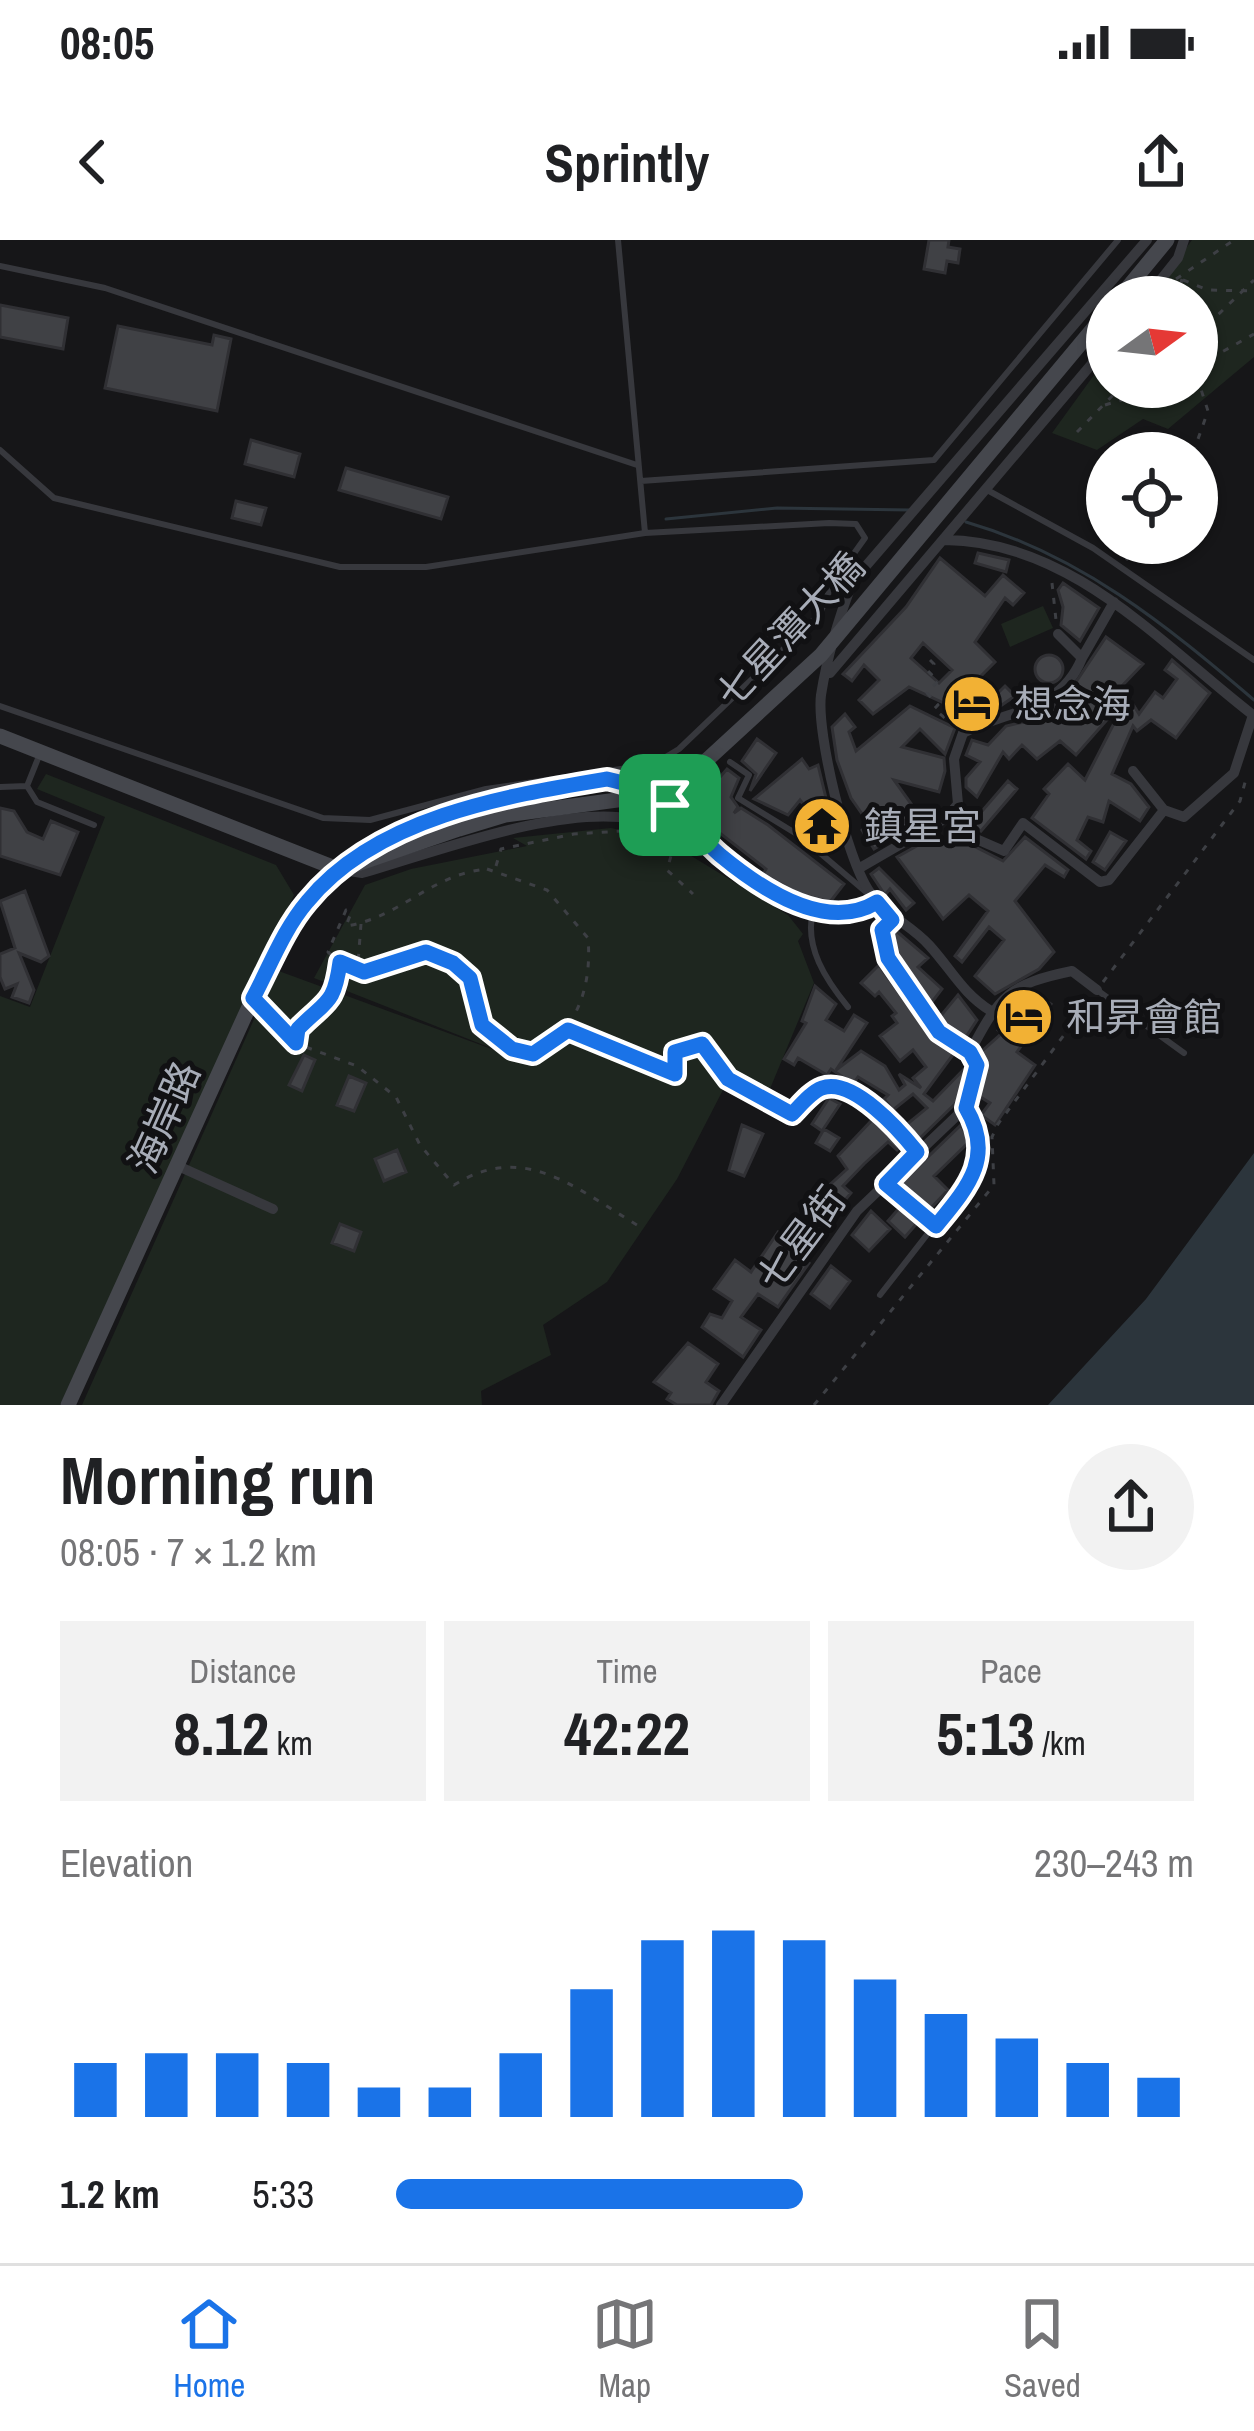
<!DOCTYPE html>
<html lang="en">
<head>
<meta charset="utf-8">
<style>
  :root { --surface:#fff; --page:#f2f2f2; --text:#202124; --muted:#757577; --line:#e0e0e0; --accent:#1a73e8 }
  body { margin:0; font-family:"Archivo Narrow","Noto Sans TC",sans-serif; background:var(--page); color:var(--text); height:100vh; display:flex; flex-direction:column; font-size:45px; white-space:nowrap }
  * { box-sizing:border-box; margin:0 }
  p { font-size:39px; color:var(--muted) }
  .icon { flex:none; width:66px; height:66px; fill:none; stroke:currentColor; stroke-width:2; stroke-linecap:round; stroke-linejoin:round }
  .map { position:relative; height:1165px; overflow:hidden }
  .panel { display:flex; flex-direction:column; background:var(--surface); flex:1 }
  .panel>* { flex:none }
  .needle { width:78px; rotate:75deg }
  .fabs { position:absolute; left:1086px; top:36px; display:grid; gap:24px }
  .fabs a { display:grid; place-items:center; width:132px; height:132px; border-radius:50%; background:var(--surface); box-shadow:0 3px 9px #0004; font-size:60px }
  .pin { position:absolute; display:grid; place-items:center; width:102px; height:102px; color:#fff; margin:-51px; border-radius:24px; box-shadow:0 6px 18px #0006 }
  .round { display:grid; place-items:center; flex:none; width:126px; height:126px; border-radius:63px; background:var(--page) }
  .head { display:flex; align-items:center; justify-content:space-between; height:204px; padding:0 60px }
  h1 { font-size:66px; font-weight:700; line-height:90px }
  .metrics { display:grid; grid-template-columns:repeat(3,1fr); gap:18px; height:204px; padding:12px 60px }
  .metrics div { display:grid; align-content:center; border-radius:0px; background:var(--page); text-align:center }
  .metrics b { font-size:60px; font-weight:700 }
  .metrics small { font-size:33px; font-weight:400 }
  .metrics p { font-size:33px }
  .chart { height:336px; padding:24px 60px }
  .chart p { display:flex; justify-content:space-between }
  .chart svg { width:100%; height:216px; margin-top:12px; stroke:var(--accent); stroke-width:6 }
  ul { padding:0 60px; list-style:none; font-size:39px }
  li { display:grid; grid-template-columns:192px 144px 1fr; align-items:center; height:90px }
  li i { height:30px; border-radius:15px; background:var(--accent) }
  .status { display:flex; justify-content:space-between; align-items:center; height:84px; padding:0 60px; background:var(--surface); direction:ltr }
  .status svg { height:33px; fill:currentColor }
  header { display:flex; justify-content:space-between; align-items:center; height:156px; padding:0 60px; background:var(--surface); font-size:54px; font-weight:700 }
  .tabs { display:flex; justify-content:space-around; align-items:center; height:168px; border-top:3px solid var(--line); background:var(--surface); font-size:33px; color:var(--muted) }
  .tabs a { display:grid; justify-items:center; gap:6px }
  .tabs .selected { color:var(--accent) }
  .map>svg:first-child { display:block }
</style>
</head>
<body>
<div class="status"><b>08:05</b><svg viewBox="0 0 49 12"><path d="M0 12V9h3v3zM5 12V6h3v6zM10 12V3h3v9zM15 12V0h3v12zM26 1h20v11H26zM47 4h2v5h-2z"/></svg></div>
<header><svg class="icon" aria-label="back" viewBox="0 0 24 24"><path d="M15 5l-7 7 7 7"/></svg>Sprintly<svg class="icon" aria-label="share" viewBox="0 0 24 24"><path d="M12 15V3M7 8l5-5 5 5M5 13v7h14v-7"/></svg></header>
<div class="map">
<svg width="1254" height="1165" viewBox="0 0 1254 1165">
  <rect width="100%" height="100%" fill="#161618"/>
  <path fill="#1e261f" d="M1192 0H1254V117L1168 189 1143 179 1097 210 1052 193 1107 117V147H1197V57H1151Z
    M1043 366 1053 388 1010 407 1001 384Z
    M46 534 276 625 294 655 60 1165H0V756L30 767 105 577 37 549Z
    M611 588 665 600 788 675 803 694 798 701 814 743 767 856 736 839 724 848 677 939 607 1042 543 1085 551 1115 481 1151 482 1165H82L276 730 519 819 314 738 365 645 411 629 527 606 513 598Z"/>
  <path fill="#2c353c" d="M1254 913V1165H1048L1146 1059Z"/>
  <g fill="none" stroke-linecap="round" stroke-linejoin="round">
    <path stroke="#2c353c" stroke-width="3" d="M666 279 777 268 910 270
      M966 282C1080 315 1165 384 1254 460"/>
  </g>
  <path fill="#404145" stroke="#303034" stroke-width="3" fill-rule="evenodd" d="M929 0H949L948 7 960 9 958 23 947 21 945 33 924 29Z
    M0 65 68 78 63 109 0 97Z
    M118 86 212 105 214 95 231 99 217 171 105 148Z
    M251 200 300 214 294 237 245 224Z
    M346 228 448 257 441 279 339 250Z
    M236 261 266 268 261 285 232 278Z
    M978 313 1009 320 1006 332 975 323Z
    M940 318 985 356 1003 335 1024 353 1013 365 1005 358 975 402 995 422 964 453 990 463 970 475 909 447 873 474 859 460 879 440 864 425 852 441 843 434 906 367ZM923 403 952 430 939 443 911 418Z
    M1063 343 1099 368 1080 401 1061 385 1063 367 1058 350Z
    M1106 397 1143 424 1122 446 1128 456 1076 515 1060 501 1037 519 1022 505 1009 519 1003 512 977 557 966 547V538L980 522 966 515 972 500 988 505 1006 486 1033 480 1066 457Z
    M1035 429a14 14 0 1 1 28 0a14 14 0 1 1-28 0Z
    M1172 420 1210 453 1176 498 1151 480 1137 491 1133 486 1112 534 1131 544 1149 567 1140 581 1109 561 1103 582 1088 577 1077 600 1091 611 1086 619 1032 578 1049 554 1044 549 1068 524 1085 540 1128 456 1139 474 1155 452 1163 458 1177 439 1165 430Z
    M1005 446 1015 456 996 469 989 462Z
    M910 466 955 488 945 514 920 489 902 507 944 518 945 531 939 552 894 540 917 572 904 581 909 588 874 609 862 590 869 584 851 558 837 520 832 487 845 474 855 487 849 492 856 511Z
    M757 499 776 513 750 551 756 534 742 521Z
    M802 519 809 529 818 525 833 587 820 601 807 589 815 580 800 560 788 575 754 559Z
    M727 529 739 538 731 557 738 567 734 573 741 568 768 585 844 644 830 662 799 654 763 634 766 629 681 563 695 544 706 538 714 544Z
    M1008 541 1017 549 981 591 970 585Z
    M0 568 14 571 27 592 43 599 51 581 78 592 60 635 0 616Z
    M1110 592 1126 601 1105 630 1093 622Z
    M948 593 1003 621 1025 597 1068 630 1064 637 1045 625 1015 661 1054 712 1039 729 995 754 975 736 1004 700 989 687 962 722 955 716 988 671 969 655 943 679 897 617 931 598 943 600Z
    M879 628 914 663 906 670 890 649 885 655 871 634Z
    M25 651 49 716 41 722 19 713 34 750 29 763 12 757 17 744 5 749 0 737V714L15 708 0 661Z
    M894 689 928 718 918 727 942 749 929 766 901 721 891 692Z
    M879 725 928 793 955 812 924 854 933 861 967 826 957 862 918 900 906 885 927 868 913 854 893 870 884 859 888 855 858 837 853 844 831 829 827 835 798 818 794 825 784 819 806 783 802 781 815 746 836 764 826 780 844 791 854 775 867 783 836 830 861 811 885 826 899 850 905 845 899 834 921 848 913 838 926 827 913 810 900 821 880 796 897 783 892 776 896 773 879 752 875 756 861 743Z
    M1034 752 1051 764 1017 812 1035 825 995 885 981 875 990 863 979 856 987 826 981 812 1002 793 998 790 1010 768Z
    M958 755 977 780 964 800 939 778Z
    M304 815 315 820 302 851 289 845Z
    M349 836 366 843 354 871 337 865Z
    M829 858 840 864 822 891 812 884Z
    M874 878 902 905 897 910 888 902 864 924 843 946 851 953 832 976 813 960 847 929 838 916Z
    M742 885 763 894 744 936 729 930Z
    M961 885 970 901 934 936 948 950 929 970 899 945Z
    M824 889 839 898 830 911 816 903Z
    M397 910 406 932 384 941 375 919Z
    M901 966 919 981 905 997 888 981Z
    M871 971 890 989 869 1011 852 995Z
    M340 984 361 992 354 1011 332 1003Z
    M778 992 803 1010 799 1016 809 1023 778 1067 758 1054 741 1077 761 1090 743 1117 702 1087 710 1074 722 1078 732 1061 714 1049 735 1020 751 1032Z
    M831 1026 850 1041 830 1068 811 1054Z
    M688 1103 718 1124 706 1142 719 1151 711 1165H677L667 1159 671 1153 654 1142Z"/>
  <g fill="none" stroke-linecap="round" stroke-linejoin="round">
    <path stroke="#3d3f44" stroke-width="3" stroke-dasharray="6 9" stroke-linecap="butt" d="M1176 39 1234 0
      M1183 40 1208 50 1254 51
      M1177 57 1182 39
      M1197 95 1254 40
      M1197 126 1254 94
      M1105 165 1132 157 1143 147
      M1077 192 1121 147
      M1193 213 1208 171 1197 137
      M1126 320 1140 303
      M1052 343 1056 380
      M930 420 934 424 928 431 938 441 927 453 938 465 934 469 952 484
      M675 602 667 630 693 654
      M496 626 501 609 574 594 622 591
      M487 629 547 650 588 698C592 745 578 792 533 814L512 809 482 785 470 738 453 723 426 711C381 719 369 747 328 712L346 670 351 673 346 686C400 678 431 634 487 629Z
      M361 684 358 723 403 715
      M1103 742 1240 561 1247 535
      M262 768 295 803 357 826 396 857 420 905 454 945C524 901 575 948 637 985
      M569 790 675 834V812L702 804 728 839 783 870
      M295 803 298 789C325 761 334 767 340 724
      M814 1165 994 945 992 897 998 884 1090 760"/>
    <path stroke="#37383d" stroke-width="6" d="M0 26 105 48 637 225
      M0 210 54 258 340 327H426L645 293
      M641 241 934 220 1118 0
      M989 251 1093 308 1254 420
      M0 466 323 578 370 580 486 549 654 524 679 509 820 374 832 344 865 298 856 284 829 283 645 293 618 0
      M730 522 749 535 738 558 800 596 866 652
      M27 546 39 516
      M0 547 27 546 37 562 94 585
      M813 671C804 707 826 740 848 767
      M893 680 882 690C892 733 930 793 970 812
      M1097 750 1184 813
      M792 875C800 866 811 852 822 848 853 837 900 891 917 912
      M886 944 936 986
      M880 1055 979 928 977 886 967 868"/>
    <path stroke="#37383d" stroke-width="10" d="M1147 57 1178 18 1184 0
      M945 300C1071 301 1160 403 1253 475L1234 533 1184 577 1164 570 1133 531
      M1082 418 1114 362
      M830 433 1107 106
      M946 578 967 595 1004 611 1023 583 1100 642 1109 640 1164 570
      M348 623C394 586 581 524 636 546 673 559 692 592 721 616 764 649 825 693 877 662
      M858 629 946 578 958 564 954 519 963 493C1010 469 1060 472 1082 418L1058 394
      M343 630 362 633C436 612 558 565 634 579 657 584 681 594 705 601
      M991 771C963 754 951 729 929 705 910 684 886 676 869 651 847 619 816 493 821 455 827 417 839 377 853 341L1147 0
      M178 926 273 969
      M721 1165 857 971 966 867 977 825 970 812C1000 755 1009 744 1072 731L1097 750"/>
    <path stroke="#45474d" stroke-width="15" d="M1120 57 1167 0
      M0 496 340 630
      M68 1165 253 758 307 662 340 630 459 589 505 575 632 558 695 531 821 415 1107 72"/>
  </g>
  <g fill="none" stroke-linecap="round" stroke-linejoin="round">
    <defs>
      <path id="route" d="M607 539C629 544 648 550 667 563 687 577 701 599 720 615 761 649 826 693 877 662L892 680 882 690 888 718 939 792 970 812 977 825 966 868C995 917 968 947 936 986L886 944 917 912C900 891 853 837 822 848 811 852 800 866 792 874L728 839 702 804 675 812V834L568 790 533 814 512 809 482 785 470 738 453 723 426 712 364 732 340 722C334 766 326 760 298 789L296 803 253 758C270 726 284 689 307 662 376 577 505 556 607 539Z"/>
    </defs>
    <use href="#route" stroke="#fff" stroke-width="24"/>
    <use href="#route" stroke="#1a73e8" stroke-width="15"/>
  </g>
  <defs>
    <symbol id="hotel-disc" viewBox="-11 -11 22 22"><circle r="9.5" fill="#f2b134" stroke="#111113"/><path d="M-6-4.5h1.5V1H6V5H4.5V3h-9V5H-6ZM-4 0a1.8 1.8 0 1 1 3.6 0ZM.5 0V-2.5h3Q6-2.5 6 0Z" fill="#111"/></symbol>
    <symbol id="temple-disc" viewBox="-11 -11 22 22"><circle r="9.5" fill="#f2b134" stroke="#111113"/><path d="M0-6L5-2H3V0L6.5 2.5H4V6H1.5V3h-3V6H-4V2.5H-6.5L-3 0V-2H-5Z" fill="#111"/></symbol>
  </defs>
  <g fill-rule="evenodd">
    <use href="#hotel-disc" x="939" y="431" width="66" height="66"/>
    <use href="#temple-disc" x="789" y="553" width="66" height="66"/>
    <use href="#hotel-disc" x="991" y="744" width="66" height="66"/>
  </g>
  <g text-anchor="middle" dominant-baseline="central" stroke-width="10" stroke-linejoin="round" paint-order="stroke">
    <g font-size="39" fill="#a8adb8" stroke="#111113">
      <text transform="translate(790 390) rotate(-47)">七星潭大橋</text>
      <text transform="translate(164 877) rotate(-66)">海岸路</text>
      <text transform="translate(801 998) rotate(-53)">七星街</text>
    </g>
    <g font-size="39" fill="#a8adb8" stroke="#111113" text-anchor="start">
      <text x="1014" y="464">想念海</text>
      <text x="864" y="586">鎮星宮</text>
      <text x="1066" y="777">和昇會館</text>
    </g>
  </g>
</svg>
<div class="fabs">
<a><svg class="needle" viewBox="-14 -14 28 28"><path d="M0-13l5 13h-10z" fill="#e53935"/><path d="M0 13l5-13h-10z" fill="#757577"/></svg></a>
<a><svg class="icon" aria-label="locate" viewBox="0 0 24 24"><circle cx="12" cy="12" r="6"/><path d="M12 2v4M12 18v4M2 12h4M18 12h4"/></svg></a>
</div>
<div class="pin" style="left:670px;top:565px;background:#1e9e55"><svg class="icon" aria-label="arrive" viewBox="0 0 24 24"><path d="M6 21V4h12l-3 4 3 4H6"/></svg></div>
</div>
<section class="panel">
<div class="head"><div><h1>Morning run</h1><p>08:05 · 7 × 1.2 km</p></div><a class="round"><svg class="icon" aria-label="share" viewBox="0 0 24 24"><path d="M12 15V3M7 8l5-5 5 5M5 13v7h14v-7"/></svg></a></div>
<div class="metrics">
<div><p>Distance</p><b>8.12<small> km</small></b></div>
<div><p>Time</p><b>42:22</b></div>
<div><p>Pace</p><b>5:13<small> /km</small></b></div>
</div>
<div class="chart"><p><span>Elevation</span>230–243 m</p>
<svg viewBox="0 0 160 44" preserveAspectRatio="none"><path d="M5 44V33M15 44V31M25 44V31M35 44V33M45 44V38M55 44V38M65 44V31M75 44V18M85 44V8M95 44V6M105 44V8M115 44V16M125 44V23M135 44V28M145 44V33M155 44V36"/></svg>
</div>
<ul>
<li><b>1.2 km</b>5:33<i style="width:51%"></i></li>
</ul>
</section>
<nav class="tabs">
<a class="selected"><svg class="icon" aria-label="home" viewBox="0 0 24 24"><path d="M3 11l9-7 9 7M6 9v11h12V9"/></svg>Home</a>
<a><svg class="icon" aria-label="map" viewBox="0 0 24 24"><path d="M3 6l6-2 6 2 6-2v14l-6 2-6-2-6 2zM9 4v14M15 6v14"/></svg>Map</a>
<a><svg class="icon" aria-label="saved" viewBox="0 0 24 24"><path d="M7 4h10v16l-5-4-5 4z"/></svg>Saved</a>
</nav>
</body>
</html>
